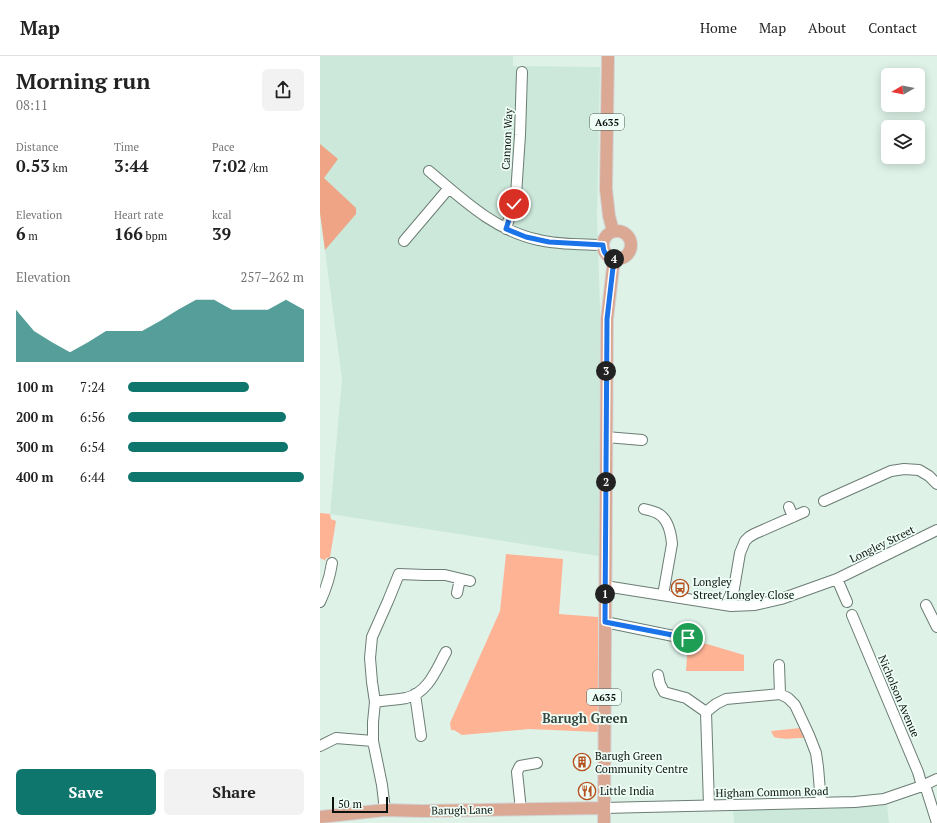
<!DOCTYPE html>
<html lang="en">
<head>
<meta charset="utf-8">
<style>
  :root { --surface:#fff; --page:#f2f2f2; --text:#222; --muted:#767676; --line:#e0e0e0; --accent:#0f766e }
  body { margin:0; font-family:"PT Serif",serif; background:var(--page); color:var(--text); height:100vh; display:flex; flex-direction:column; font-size:15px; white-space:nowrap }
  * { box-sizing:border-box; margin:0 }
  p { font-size:13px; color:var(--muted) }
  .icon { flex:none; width:22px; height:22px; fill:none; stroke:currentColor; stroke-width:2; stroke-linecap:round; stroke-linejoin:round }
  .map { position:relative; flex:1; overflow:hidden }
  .drawer { display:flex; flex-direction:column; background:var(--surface); width:320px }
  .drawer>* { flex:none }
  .needle { width:26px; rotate:261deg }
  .buttons { position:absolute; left:561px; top:12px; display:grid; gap:8px }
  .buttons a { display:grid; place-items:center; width:44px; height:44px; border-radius:6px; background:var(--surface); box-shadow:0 2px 10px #0003; font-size:20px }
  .scale { position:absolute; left:12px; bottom:10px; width:56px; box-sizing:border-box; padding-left:4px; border:2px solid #0a110e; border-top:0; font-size:11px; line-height:14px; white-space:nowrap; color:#0a110e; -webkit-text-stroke:3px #eefef6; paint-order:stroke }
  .pin { position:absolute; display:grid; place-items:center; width:34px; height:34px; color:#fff; margin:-17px; border:2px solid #fff; border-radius:50%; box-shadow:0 1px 4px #0007 }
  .km { position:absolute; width:20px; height:20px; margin:-10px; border-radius:50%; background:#222; color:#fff; font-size:11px; line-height:20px; text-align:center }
  .round { display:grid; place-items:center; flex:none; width:42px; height:42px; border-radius:6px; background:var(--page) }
  .summary { display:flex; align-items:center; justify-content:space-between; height:68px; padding:0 16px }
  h1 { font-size:22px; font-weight:700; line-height:30px }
  .metrics { display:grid; grid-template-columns:repeat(3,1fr); gap:6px; height:68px; padding:4px 16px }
  .metrics div { display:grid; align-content:center }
  .metrics b { font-size:17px; font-weight:700 }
  .metrics small { font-size:11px; font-weight:400 }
  .metrics p { font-size:11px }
  .chart { height:112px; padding:8px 16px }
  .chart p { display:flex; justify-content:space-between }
  .chart svg { width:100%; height:72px; margin-top:4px; fill:var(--accent); opacity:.7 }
  .button { display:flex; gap:8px; margin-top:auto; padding:8px 16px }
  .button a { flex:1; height:46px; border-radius:6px; background:var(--accent); color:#fff; font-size:16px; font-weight:700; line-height:46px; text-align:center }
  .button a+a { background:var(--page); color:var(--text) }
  ul { padding:0 16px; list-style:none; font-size:13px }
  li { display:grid; grid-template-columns:64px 48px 1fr; align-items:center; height:30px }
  li i { height:10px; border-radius:5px; background:var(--accent) }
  header { display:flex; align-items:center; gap:24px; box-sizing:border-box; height:56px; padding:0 20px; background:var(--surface); border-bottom:1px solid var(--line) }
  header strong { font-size:19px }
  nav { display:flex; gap:22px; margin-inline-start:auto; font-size:14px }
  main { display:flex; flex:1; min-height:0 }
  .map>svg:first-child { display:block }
</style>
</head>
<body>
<header>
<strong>Map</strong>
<nav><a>Home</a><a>Map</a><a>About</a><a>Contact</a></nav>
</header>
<main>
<section class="drawer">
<div class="summary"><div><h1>Morning run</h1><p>08:11</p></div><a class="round"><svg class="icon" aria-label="share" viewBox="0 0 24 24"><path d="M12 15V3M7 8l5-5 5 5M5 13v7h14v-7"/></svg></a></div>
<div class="metrics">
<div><p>Distance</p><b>0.53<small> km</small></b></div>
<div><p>Time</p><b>3:44</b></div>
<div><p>Pace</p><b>7:02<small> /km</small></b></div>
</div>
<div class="metrics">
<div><p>Elevation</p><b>6<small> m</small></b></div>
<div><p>Heart rate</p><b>166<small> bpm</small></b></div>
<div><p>kcal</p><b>39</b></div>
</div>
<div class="chart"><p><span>Elevation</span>257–262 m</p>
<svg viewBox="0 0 160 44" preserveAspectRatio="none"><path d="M0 44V12L10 25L20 32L30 38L40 32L50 25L60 25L70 25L80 19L90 12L100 6L110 6L120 12L130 12L140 12L150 6L160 12V44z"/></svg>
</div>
<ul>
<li><b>100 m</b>7:24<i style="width:69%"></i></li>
<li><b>200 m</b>6:56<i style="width:90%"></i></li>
<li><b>300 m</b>6:54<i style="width:91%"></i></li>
<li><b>400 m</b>6:44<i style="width:100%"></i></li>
</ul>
<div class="button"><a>Save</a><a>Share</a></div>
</section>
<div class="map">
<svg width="617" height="767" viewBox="0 0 617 767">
  <rect width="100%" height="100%" fill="#def2e8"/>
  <path fill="#cce8da" d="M0 0H193V10L280 11 277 160 280 252 279 500 10 458 22 323 0 157Z
    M567 749 569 767H414L413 754 501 753Z"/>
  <path fill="#feb395" d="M0 457 10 458 11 463 16 465 10 501 5 503 6 505 0 502Z
    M186 498 243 503 239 558 278 561V676L209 673 142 679 134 674H131L130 667 180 555Z
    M368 587 387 588 424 599V615H366Z
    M480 672 484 682C474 682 463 684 454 681L451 675Z"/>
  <path fill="#eea485" d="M0 88 18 103 4 122 36 152V158L5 194 0 157Z"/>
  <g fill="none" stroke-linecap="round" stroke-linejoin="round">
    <defs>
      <path id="minor" d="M109 115C142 143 175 175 219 184 239 189 262 188 283 189
        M186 173 196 139 200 79 202 16
        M84 185 129 132
        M286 381 322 384
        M504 445 571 415 584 413 599 414 609 420 617 428
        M469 451 473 461
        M324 453C328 454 333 455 337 457 348 462 351 477 352 488L343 539
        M517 523 527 546
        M285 530 411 550 435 549 461 543 517 523 617 474
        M137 537 140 523
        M0 546C6 533 10 521 12 507
        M606 549 617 571
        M411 550 420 497 425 485 429 481 434 478 484 456
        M532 559 598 716 602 730
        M285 566 368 583
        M459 609 460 638
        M338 619 340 628 344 636 366 642 386 656
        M95 638 101 680
        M55 646C66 644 76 644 86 642 108 637 116 614 126 596
        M0 690 16 682 53 685
        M605 729 617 767
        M389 749 386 656 396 648 406 643 460 638 468 642 475 649 489 679 496 697 498 711 501 747
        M284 752 324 751 535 746 564 743 602 730 617 723
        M65 754 62 729 53 685V666L55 646 52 626 50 602 52 581 68 545 79 518 105 519H125L150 525
        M201 754 197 716 200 710 217 707"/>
      <path id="major" d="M288 0 286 133 289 160 293 175
        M283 189a14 14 0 1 1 28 0a14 14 0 1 1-28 0Z
        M0 761 65 754 102 755 284 752
        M284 767 287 263 294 203"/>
    </defs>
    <use href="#minor" stroke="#6b7d74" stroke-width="12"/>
    <use href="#major" stroke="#d3d4d4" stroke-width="14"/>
    <use href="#minor" stroke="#fff" stroke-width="10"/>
    <use href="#major" stroke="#daa893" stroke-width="12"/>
  </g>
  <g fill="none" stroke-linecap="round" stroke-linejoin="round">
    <defs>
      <path id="route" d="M194 148 186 173 206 181 229 186 283 189C283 196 287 201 294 203L287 263 285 566 368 582"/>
    </defs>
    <use href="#route" stroke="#fff" stroke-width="8"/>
    <use href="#route" stroke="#1a73e8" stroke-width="5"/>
  </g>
  <defs>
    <symbol id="bus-ring" viewBox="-11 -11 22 22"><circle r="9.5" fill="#eefef6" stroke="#b5501f" stroke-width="1.5"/><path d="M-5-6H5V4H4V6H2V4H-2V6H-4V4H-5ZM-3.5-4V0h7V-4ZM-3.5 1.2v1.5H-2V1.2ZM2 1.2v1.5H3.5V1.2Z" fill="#b5501f"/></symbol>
    <symbol id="building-ring" viewBox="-11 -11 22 22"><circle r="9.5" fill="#eefef6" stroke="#b5501f" stroke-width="1.5"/><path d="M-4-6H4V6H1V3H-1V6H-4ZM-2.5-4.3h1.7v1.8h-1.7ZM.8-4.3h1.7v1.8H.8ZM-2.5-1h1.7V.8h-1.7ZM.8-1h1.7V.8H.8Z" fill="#b5501f"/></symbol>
    <symbol id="restaurant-ring" viewBox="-11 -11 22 22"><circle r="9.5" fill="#eefef6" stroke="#b5501f" stroke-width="1.5"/><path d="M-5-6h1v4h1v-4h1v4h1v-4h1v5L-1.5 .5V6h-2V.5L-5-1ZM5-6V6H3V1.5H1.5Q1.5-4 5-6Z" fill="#b5501f"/></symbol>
  </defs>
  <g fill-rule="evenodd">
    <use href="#bus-ring" x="350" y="522" width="20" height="20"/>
    <use href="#building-ring" x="252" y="696" width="20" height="20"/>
    <use href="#restaurant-ring" x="257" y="725" width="20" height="20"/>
  </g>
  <g text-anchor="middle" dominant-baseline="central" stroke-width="3.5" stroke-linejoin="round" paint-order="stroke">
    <g fill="#eefef6" stroke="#4e5854" stroke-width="1">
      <rect x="270" y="58" width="34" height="16" rx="3"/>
      <rect x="267" y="633" width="34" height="16" rx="3"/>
    </g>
    <g font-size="10" font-weight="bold" fill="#0a110e">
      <text x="287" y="66">A635</text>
      <text x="284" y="641">A635</text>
    </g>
    <g font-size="11" fill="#0a110e" stroke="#eefef6">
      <text transform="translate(187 83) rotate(-87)">Cannon Way</text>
      <text transform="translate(562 488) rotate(-26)">Longley Street</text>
      <text transform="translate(579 640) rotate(67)">Nicholson Avenue</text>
      <text transform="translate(452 736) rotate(-1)">Higham Common Road</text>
      <text transform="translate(142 754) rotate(-1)">Barugh Lane</text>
    </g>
    <g font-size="11" fill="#0a110e" stroke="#eefef6" text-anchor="start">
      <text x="373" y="526">Longley<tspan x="373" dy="13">Street/Longley Close</tspan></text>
      <text x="275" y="700">Barugh Green<tspan x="275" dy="13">Community Centre</tspan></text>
      <text x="280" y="735">Little India</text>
    </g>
    <g font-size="13" font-weight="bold" fill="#36473f" stroke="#eefef6">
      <text x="265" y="662">Barugh Green</text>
    </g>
  </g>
</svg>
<div class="buttons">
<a><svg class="needle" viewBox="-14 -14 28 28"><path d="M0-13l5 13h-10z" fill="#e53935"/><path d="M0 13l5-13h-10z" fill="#767676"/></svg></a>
<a><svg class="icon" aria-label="layers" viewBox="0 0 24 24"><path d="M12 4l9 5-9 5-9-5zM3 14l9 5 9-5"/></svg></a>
</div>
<div class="scale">50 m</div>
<div class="pin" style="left:368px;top:582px;background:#1e9e55"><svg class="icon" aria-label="arrive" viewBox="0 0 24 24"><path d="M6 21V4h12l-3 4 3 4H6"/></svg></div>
<div class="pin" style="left:194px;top:148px;background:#d93025"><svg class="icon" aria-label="check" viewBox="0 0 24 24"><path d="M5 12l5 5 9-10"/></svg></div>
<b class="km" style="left:285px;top:538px">1</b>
<b class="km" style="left:286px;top:426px">2</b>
<b class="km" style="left:286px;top:315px">3</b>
<b class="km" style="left:294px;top:203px">4</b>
</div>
</main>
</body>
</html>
